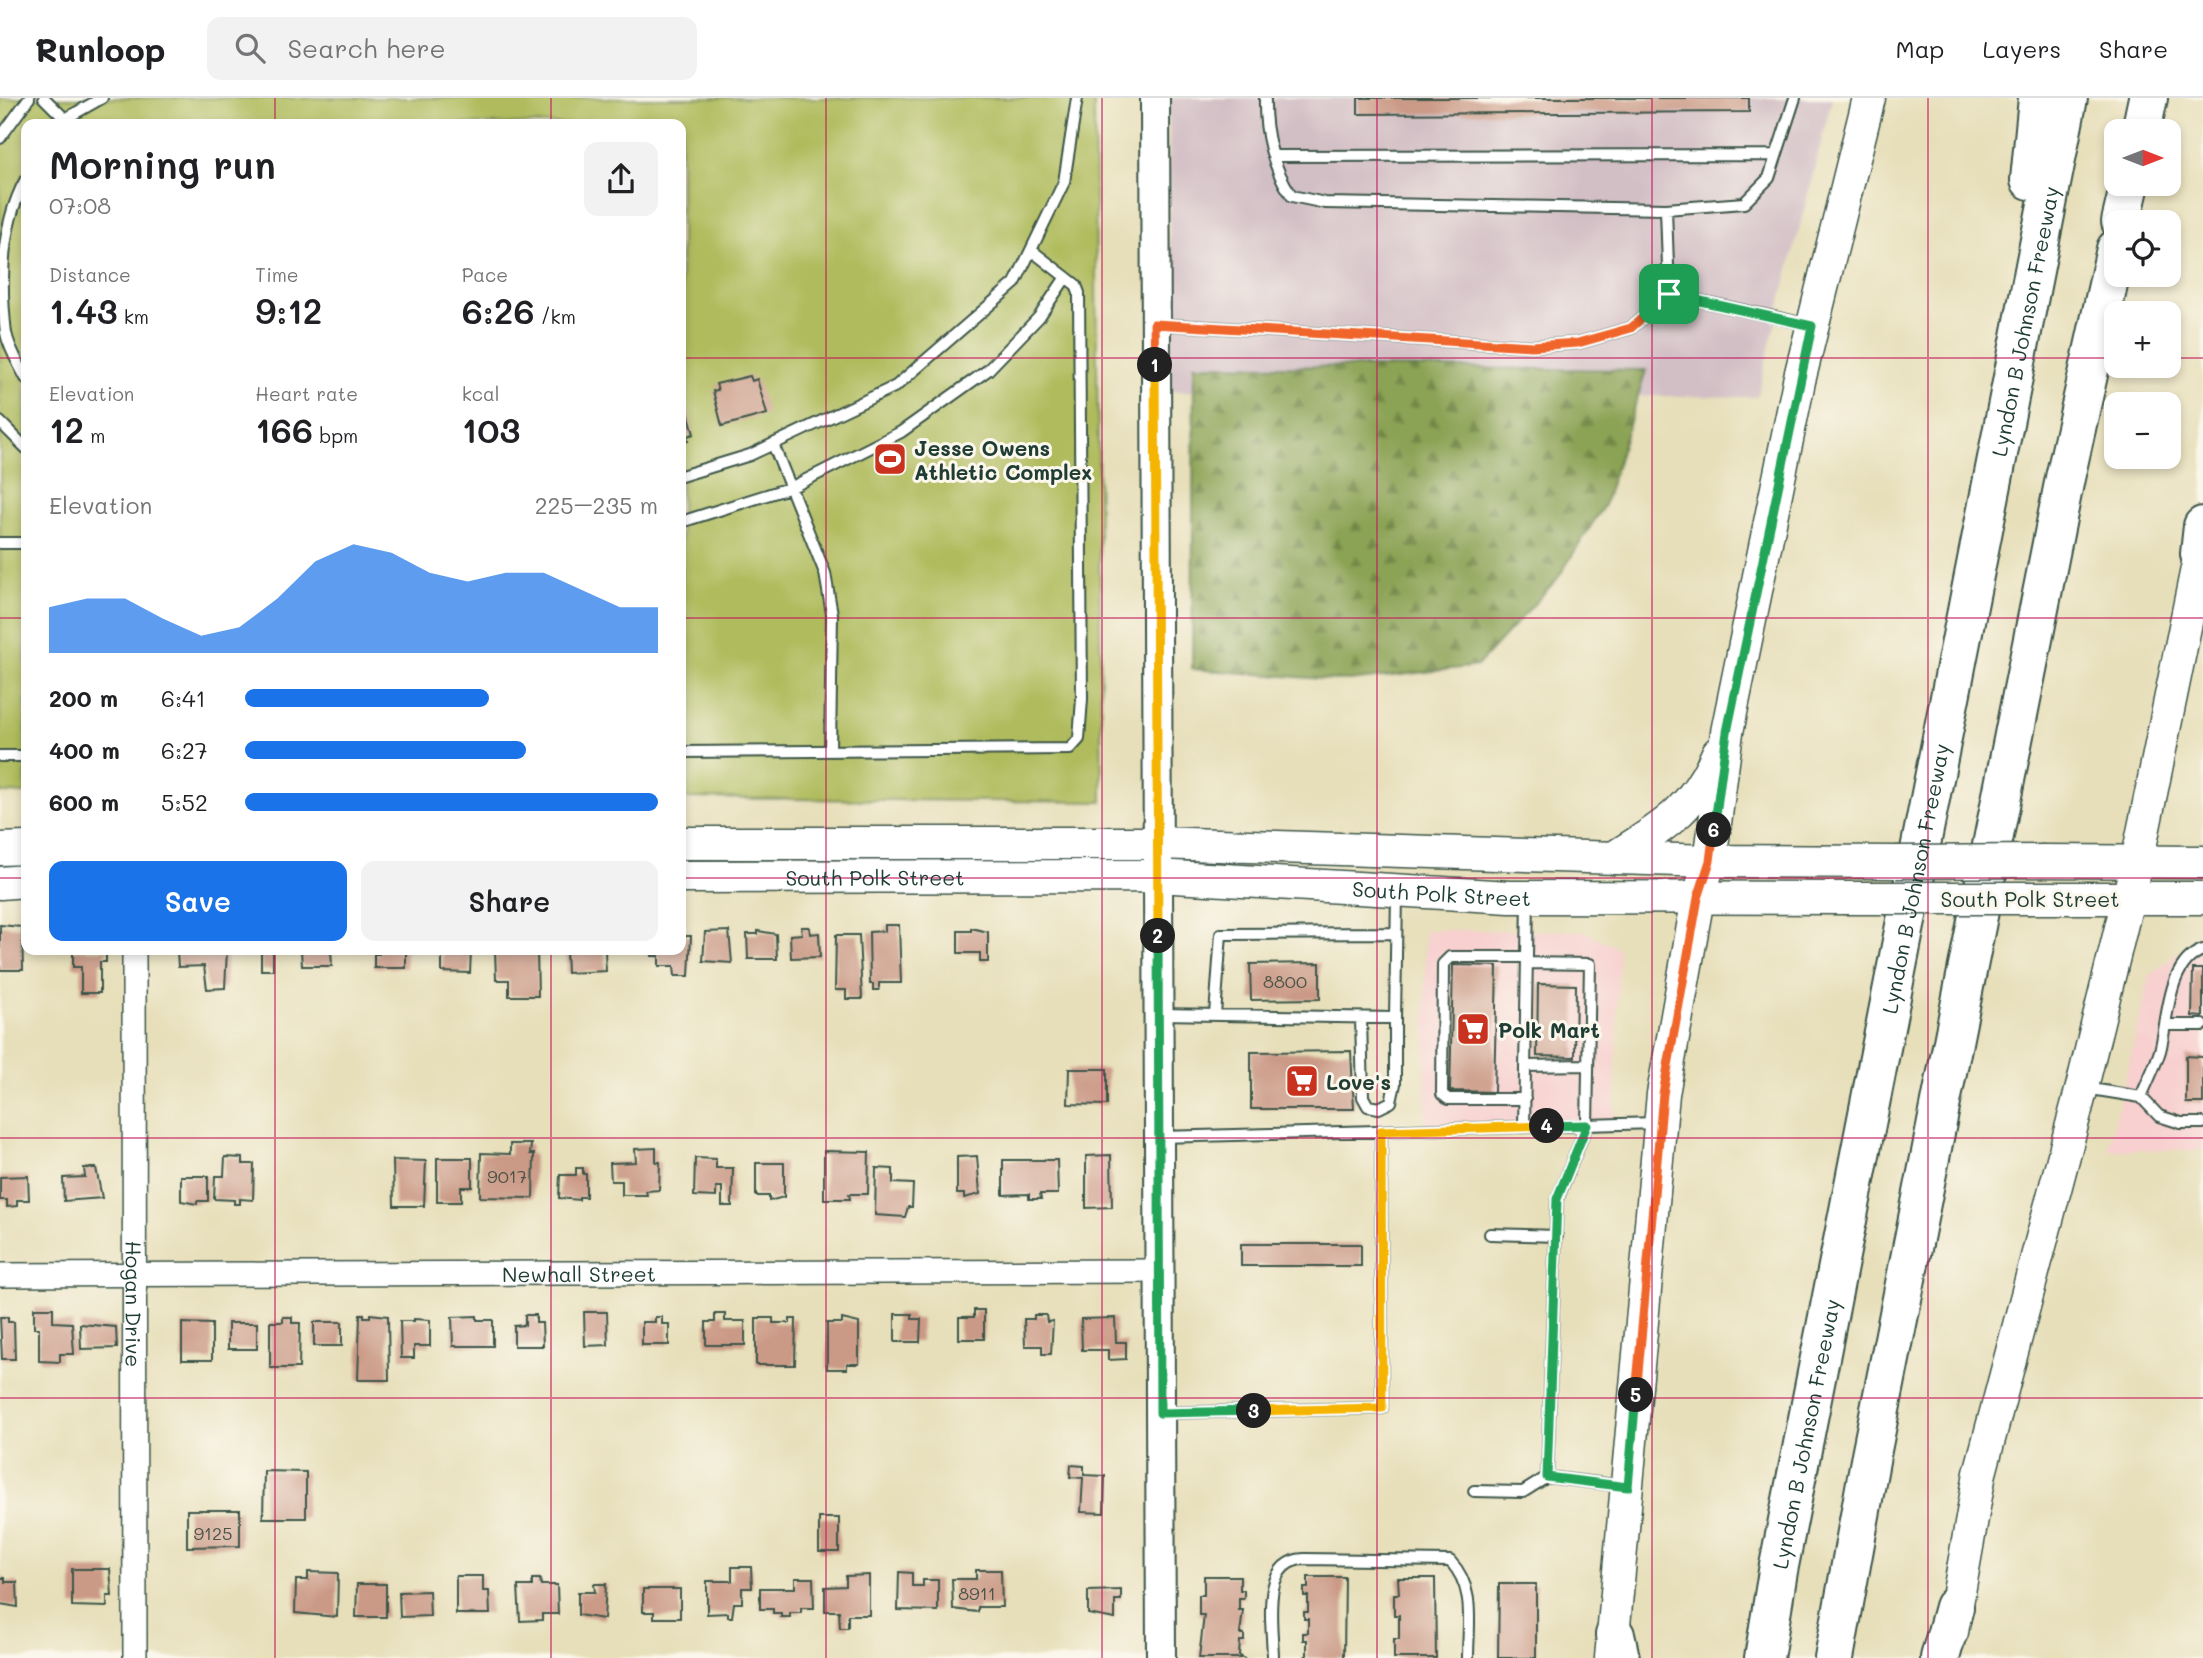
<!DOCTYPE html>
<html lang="en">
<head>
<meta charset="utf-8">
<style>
  :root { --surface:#fff; --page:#f2f2f2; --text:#202124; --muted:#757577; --line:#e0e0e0; --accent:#1a73e8 }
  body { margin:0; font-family:Mali,sans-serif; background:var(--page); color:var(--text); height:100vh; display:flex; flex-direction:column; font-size:26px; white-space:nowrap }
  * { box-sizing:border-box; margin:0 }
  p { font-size:23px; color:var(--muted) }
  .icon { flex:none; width:38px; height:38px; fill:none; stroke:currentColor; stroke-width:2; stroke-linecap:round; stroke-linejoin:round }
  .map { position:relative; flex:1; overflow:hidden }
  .panel { position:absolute; left:21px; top:21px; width:665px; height:836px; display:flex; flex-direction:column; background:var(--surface); border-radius:14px; box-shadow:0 4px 10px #0003 }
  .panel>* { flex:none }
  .needle { width:46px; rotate:90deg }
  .controls { position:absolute; left:2104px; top:21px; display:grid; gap:14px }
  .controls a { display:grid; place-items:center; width:77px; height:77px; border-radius:14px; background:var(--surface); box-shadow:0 4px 10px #0003; font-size:35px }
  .pin { position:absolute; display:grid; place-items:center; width:60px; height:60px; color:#fff; margin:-30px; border-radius:14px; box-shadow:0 4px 10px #0006 }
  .km { position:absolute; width:35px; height:35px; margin:-18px; border-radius:50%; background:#222; color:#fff; font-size:19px; line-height:35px; text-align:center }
  .round { display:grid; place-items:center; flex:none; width:74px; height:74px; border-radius:14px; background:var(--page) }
  .head { display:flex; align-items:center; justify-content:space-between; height:119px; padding:0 28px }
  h1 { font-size:38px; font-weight:600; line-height:52px }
  .stats { display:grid; grid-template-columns:repeat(3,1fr); gap:10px; height:119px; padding:7px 28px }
  .stats div { display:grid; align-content:center }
  .stats b { font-size:35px; font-weight:600 }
  .stats small { font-size:19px; font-weight:400 }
  .stats p { font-size:19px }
  .chart { height:196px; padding:14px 28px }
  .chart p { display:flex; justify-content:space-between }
  .chart svg { width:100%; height:126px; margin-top:7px; fill:var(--accent); opacity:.7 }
  .primary-button { display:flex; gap:14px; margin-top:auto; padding:14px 28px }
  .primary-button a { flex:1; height:80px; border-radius:14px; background:var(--accent); color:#fff; font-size:28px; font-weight:600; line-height:80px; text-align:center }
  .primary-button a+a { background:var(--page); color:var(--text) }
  ul { padding:0 28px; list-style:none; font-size:23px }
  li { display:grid; grid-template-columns:112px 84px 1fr; align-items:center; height:52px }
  li i { height:18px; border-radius:9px; background:var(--accent) }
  header { display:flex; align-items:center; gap:42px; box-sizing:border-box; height:98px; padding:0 35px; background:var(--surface); border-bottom:2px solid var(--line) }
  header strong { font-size:33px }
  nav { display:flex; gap:38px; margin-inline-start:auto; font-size:24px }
  .search { width:490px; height:63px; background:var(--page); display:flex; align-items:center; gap:18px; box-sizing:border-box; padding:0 24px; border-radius:14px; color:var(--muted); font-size:26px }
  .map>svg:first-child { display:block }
</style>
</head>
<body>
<header>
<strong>Runloop</strong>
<div class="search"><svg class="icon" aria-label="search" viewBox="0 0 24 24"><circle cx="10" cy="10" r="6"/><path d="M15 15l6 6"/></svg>Search here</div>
<nav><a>Map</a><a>Layers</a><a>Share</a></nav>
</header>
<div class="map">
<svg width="2203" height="1560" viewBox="0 0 2203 1560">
  <defs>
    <pattern id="forest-firs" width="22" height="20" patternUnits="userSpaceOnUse" patternTransform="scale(1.75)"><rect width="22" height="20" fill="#8ba354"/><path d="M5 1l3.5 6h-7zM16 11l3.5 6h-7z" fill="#718646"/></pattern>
  </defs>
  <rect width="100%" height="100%" fill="#fbf7ec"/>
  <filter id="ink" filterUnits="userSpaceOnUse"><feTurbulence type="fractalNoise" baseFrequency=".0143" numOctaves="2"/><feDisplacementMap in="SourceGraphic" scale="14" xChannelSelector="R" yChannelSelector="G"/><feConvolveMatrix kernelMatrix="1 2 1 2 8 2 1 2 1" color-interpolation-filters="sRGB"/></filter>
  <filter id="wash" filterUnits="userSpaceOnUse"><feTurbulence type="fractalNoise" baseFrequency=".00686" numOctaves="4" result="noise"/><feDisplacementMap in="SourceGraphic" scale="28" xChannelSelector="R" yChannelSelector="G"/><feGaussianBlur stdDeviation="1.57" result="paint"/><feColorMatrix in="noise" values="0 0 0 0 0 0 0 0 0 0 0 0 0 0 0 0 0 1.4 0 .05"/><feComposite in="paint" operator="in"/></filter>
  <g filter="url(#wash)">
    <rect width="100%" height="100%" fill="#e7dfba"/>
    <path fill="#f7d0cf" d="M1425 832 1584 833 1619 851 1614 1027 1426 1028Z
      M2203 836V1052H2108L2150 877Z"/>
    <path fill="#d2bec5" d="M1169 0H1832L1757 299 1170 293Z"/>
    <path fill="#afbb5c" stroke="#677c48" stroke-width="2" d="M0 0H1094L1102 704 681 700V26H26V695H0Z"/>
    <path fill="url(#forest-firs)" stroke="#557044" stroke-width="2" d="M1194 267 1646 272 1604 407 1558 480 1477 568 1349 583 1192 571Z"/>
    <g id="blocks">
      <path fill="#cb9a86" d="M1358 0H1749V14L1358 16Z
        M750 278 752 283 757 281 767 316 722 328 713 293 718 292 716 286Z
        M685 303 694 336 687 338 688 343 681 345V304Z
        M0 827 22 829 23 872H0Z
        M885 827H899L901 885H879V892H873V886H870L869 834 885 833Z
        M801 829H809L810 836 819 835 820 859 791 860 790 837 802 836Z
        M971 830 988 834V864H980V855H958V833H971Z
        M729 833 732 865 703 863 705 834Z
        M758 833 776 836 777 861H748L747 836H758Z
        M836 837H859L862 901H846V892H835Z
        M681 838H691L689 878H675L674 868H659V858H652V852H681Z
        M73 852H110L106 855V864H100V895H81V869H73Z
        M177 852H227L225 890 207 891 204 868 178 869Z
        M261 852H273V872H261Z
        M301 852H331L332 868H302Z
        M379 852H406V870H374V856H379Z
        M442 852H471L470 875 442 874Z
        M495 852H537L538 898H509V882H496Z
        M566 852H605L606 873 567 875Z
        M1320 865V901L1251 902 1250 866Z
        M1453 867 1497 868 1494 994 1450 993Z
        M2193 871H2203V919L2192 918Z
        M1538 886 1576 887 1575 959 1537 958Z
        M1351 953 1354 1011H1251V954Z
        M2186 958 2203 959V1005H2186Z
        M1069 971H1107V1007L1068 1006Z
        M510 1046H531L530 1056H534L533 1100 480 1099 481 1055 510 1056Z
        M656 1050V1064H660L659 1092 646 1093 647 1097H622V1083H611L610 1065 636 1064 635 1051Z
        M824 1053 869 1054 868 1096H849L850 1101H824Z
        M1111 1057 1112 1109 1086 1110V1058Z
        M977 1058 980 1096 964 1100V1096H957V1059Z
        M225 1059 243 1060V1066H254L253 1102 240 1101V1106H234V1102L214 1101 215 1078H224Z
        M437 1060H472V1089H461V1104H437Z
        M695 1060 716 1061V1070H733L732 1108H722V1089H716V1099L694 1098Z
        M393 1062 426 1063 424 1108H394Z
        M1003 1062H1057L1058 1096H1040L1041 1101H1029V1096L1003 1097Z
        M756 1065H784V1099L769 1103V1098H756Z
        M84 1070H96L102 1100 64 1103 63 1080 85 1079Z
        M576 1070H583V1076H586V1099H579V1102L559 1100 560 1077H576Z
        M876 1070 893 1071V1085L913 1086 912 1109H908L905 1119 875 1117Z
        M28 1078 29 1102H17V1108L7 1109V1102H0V1079Z
        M181 1078H208V1103H197V1106L181 1103Z
        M1241 1146H1361V1168H1241Z
        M34 1210H53V1224L72 1225 74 1256H60V1264L39 1263V1230H34Z
        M974 1212H984V1241H959V1219H974Z
        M584 1214H607L608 1247 585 1248Z
        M360 1216H364V1219H370V1216L388 1218 389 1282H358Z
        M715 1216H725V1223H745V1247H706V1224H715Z
        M895 1216H912V1221H921L920 1244H895Z
        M525 1217H536V1225H542L543 1248H514V1228L525 1227Z
        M1034 1217H1046L1047 1224 1053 1223 1051 1256H1042V1248H1025L1024 1221H1034Z
        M477 1218V1222H493V1248H453L452 1219Z
        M0 1219H8V1224H14L15 1261H2Z
        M283 1219H292V1225H300L299 1270H270V1224H283Z
        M655 1219H662V1226H669V1247H642V1224H655Z
        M756 1220H773V1225H790V1221H796L795 1267H756Z
        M1115 1220 1116 1244H1126V1261L1108 1262V1252H1082L1081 1221Z
        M414 1221 430 1222V1248H414V1260H401L400 1223H414Z
        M842 1221 859 1225V1266H847V1271H827V1225H842Z
        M314 1224H342V1248H314Z
        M182 1225 212 1226V1262H182Z
        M228 1225H257V1251H228Z
        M80 1226 116 1229 117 1250 81 1251Z
        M1071 1367 1084 1368V1377L1105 1378 1104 1415 1081 1414 1083 1380 1070 1379Z
        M264 1373 306 1374V1420H263Z
        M187 1412H240V1448L187 1449Z
        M819 1420H839V1454H819Z
        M732 1469H751L752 1490H742V1505H734L732 1519H728V1515L707 1516V1483H732Z
        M72 1471H110L112 1498H107V1509L72 1508Z
        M976 1472H1001L1002 1509H978V1514L953 1511 952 1481H976Z
        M308 1474 338 1475 337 1519 295 1515 296 1482H308Z
        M899 1474 912 1475V1488H923V1482H938V1513L898 1512Z
        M869 1477V1517H848V1530H840L839 1513H825V1489L846 1488V1478Z
        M456 1478H483V1493H489L490 1516H456Z
        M1204 1478H1240V1492H1244V1500H1239V1512H1243L1240 1536H1244V1543H1240L1239 1557 1243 1560H1199L1204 1517H1199V1497H1204Z
        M1308 1479H1345L1344 1560H1303L1307 1557V1542H1303V1535H1308V1521H1304V1514H1308V1498H1304V1490H1308Z
        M0 1480H5V1484H17L18 1509 0 1506Z
        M795 1480H813L814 1510H801V1515H790V1519H781V1515H773V1511H760V1490H795Z
        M1398 1480H1435L1436 1560H1394V1541H1399V1517H1394V1496H1399Z
        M532 1481H540L541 1487H557L558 1516H542V1522L520 1523 518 1488H532Z
        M357 1486H386V1519H356Z
        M594 1486H606L604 1521 578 1517V1494H595Z
        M1499 1486H1536V1560H1498Z
        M643 1491H680V1520H654V1514H643Z
        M1121 1492V1502H1115V1521L1088 1516V1493Z
        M429 1493 430 1518 400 1519 399 1494Z"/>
    </g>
  </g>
  <g filter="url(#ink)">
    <use href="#blocks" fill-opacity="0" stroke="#3d5548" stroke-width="2"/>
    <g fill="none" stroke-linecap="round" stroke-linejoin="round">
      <defs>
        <path id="service" d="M44 0 65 21
          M1265 0C1264 34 1273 71 1292 98L1325 105 1666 111 1744 105 1769 80 1795 0
          M61 26 65 21 102 0
          M0 40 29 0
          M1273 58 1776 57
          M26 81C1 126 0 185 6 235 9 251 19 266 26 280
          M1666 111 1669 196 1810 227
          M1156 226 1532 248 1578 245 1631 230 1669 196
          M0 324 26 350
          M773 346 825 475 832 516 830 653
          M681 378 750 357 896 288 1015 185 1064 84 1077 0
          M681 424 792 389 901 334 988 272 1039 219 1066 179
          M0 445H26
          M681 654 1070 651 1079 641 1082 601 1079 195 1076 187 1031 152
          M0 658H26
          M1527 865 1590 866 1587 1027 1557 1102 1547 1379 1623 1388
          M1160 916 1395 920 1397 796
          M1215 917 1221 836 1396 835
          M1361 920 1363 999 1368 1008 1379 1010 1391 1004 1395 986V920
          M2165 927H2203
          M1525 968 1588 967
          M2085 990 2141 999 2159 1018 2181 1025H2203
          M2141 999C2147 984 2155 969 2160 953 2168 923 2167 864 2203 852
          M1525 1001H1448L1442 996 1443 866 1450 859H1527
          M1524 1029 1528 801
          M1161 1039 1656 1025
          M1490 1136 1557 1138
          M1162 1315 1382 1310 1381 1033
          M1474 1393 1523 1394 1547 1379
          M1273 1560C1273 1529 1259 1463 1304 1461L1450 1463C1476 1490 1468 1525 1468 1560"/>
        <g id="minor">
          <path id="s1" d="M134 852 135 1560"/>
          <path id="s2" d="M0 1177 1159 1173"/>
        </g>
        <path id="tertiary" d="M1155 0 1161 1560"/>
        <g id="secondary">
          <path d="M681 745H1157L1710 763 1896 764"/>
          <path d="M0 751 26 750"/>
          <path d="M1613 760C1664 728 1693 713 1718 655"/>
          <path d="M2044 763 2203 764"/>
          <path id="s3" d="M681 779 1157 778 1510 799 1843 800"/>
          <path d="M0 785 26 783"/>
          <path d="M2030 800H2203"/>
          <path d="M1952 1534 1980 1375 2082 989 2137 764 2203 441"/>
          <path d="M1611 1560 1663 996 1698 800 1710 763 1727 634 1799 283 1869 0"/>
        </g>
        <g id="motorway">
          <path d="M2141 33 2148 0"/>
          <path d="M2030 82 2038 0"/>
          <path d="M2121 124 2130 86"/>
          <path d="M2200 456 2203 428"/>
          <path d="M1615 1537 1620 1560"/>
          <path id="s4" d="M1764 1560 1778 1473 2068 0"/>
          <path d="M1834 1560 1871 1357 2065 380 2116 151"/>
          <path d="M1940 1560 1954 1509"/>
        </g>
      </defs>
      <use href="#service" stroke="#3d5548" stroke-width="14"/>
      <use href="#minor" stroke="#3d5548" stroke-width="26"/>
      <use href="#tertiary" stroke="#3d5548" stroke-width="32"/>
      <use href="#secondary" stroke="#3d5548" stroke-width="35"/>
      <use href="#motorway" stroke="#3d5548" stroke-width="42"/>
      <use href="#service" stroke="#fff" stroke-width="10"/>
      <use href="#minor" stroke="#fff" stroke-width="23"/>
      <use href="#tertiary" stroke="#fff" stroke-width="28"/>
      <use href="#secondary" stroke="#fff" stroke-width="32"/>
      <use href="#motorway" stroke="#fff" stroke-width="38"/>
      <defs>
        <path id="secondary-bridge" d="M1896 764 2044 763
          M1843 800H2030"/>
      </defs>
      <use href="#secondary-bridge" stroke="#3d5548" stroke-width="35" stroke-linecap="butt"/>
      <use href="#secondary-bridge" stroke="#fff" stroke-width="32"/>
    </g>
  </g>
  <g fill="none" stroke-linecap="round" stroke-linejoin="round" filter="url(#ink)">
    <defs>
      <path id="split-1" d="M1155 267 1154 226 1532 248 1578 245 1631 230 1669 196"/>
      <path id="split-2" d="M1155 267 1158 838"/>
      <path id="split-3" d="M1158 838 1160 1315 1254 1313"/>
      <path id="split-4" d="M1254 1313 1382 1310 1381 1033 1547 1028"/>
      <path id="split-5" d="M1547 1028 1587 1027 1557 1101 1547 1379 1628 1389 1636 1297"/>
      <path id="split-6" d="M1636 1297 1663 996 1698 800 1710 763 1714 732"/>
      <path id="split-7" d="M1669 196 1812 228 1727 634 1714 732"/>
    </defs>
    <use href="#split-1" stroke="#fff" stroke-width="14"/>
    <use href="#split-2" stroke="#fff" stroke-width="14"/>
    <use href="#split-3" stroke="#fff" stroke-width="14"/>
    <use href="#split-4" stroke="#fff" stroke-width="14"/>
    <use href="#split-5" stroke="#fff" stroke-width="14"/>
    <use href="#split-6" stroke="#fff" stroke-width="14"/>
    <use href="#split-7" stroke="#fff" stroke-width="14"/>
    <use href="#split-1" stroke="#f0652b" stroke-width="9"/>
    <use href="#split-2" stroke="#f5b400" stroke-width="9"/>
    <use href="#split-3" stroke="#22a559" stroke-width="9"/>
    <use href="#split-4" stroke="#f5b400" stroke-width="9"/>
    <use href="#split-5" stroke="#22a559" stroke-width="9"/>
    <use href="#split-6" stroke="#f0652b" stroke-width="9"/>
    <use href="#split-7" stroke="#22a559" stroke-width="9"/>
  </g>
  <path fill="none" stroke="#c2185b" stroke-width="2" stroke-opacity="0.55" d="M275 0V26M551 0V26M826 0V1560M1102 0V1560M1377 0V1560M1652 0V1560M1928 0V1560M0 260H26M681 260H2116M2168 260H2203M0 520H26M681 520H2203M0 780H26M681 780H2203M275 852V1560M551 852V1560M0 1040H2203M0 1300H2203"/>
  <defs>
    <symbol id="stadium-square" viewBox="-11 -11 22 22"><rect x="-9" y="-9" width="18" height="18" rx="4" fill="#c8321e" stroke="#fbf7ec"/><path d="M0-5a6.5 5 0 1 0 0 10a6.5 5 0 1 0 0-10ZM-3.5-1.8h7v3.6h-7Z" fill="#fff"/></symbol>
    <symbol id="supermarket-square" viewBox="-11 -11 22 22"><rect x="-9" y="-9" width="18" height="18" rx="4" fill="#c8321e" stroke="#fbf7ec"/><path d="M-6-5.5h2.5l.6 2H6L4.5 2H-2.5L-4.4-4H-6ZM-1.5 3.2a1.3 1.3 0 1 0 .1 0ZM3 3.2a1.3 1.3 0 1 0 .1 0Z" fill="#fff"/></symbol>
  </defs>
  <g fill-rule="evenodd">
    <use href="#stadium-square" x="871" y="342" width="38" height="38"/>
    <use href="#supermarket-square" x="1454" y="912" width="38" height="38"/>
    <use href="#supermarket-square" x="1283" y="964" width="38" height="38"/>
  </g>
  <g text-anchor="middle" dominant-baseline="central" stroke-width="6" stroke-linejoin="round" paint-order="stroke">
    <g font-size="18" fill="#4a5448">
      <text x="1285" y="883">8800</text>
      <text x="507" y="1078">9017</text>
      <text x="213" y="1435">9125</text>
      <text x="977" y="1495">8911</text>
    </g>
    <g font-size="21" fill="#1f3d34" stroke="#fbf7ec">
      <text stroke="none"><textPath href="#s4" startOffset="1362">Lyndon B Johnson Freeway</textPath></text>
      <text stroke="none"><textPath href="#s3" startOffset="194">South Polk Street</textPath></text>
      <text stroke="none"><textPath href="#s4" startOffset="794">Lyndon B Johnson Freeway</textPath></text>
      <text stroke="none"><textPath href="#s3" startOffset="761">South Polk Street</textPath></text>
      <text x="2030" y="800">South Polk Street</text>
      <text stroke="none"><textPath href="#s2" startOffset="579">Newhall Street</textPath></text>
      <text stroke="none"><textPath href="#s1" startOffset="354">Hogan Drive</textPath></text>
      <text stroke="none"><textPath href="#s4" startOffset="228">Lyndon B Johnson Freeway</textPath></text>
    </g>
    <g font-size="21" font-weight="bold" fill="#1f3d34" stroke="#fbf7ec" text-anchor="start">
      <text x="914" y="349">Jesse Owens<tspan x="914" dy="24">Athletic Complex</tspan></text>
      <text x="1498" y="931">Polk Mart</text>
      <text x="1326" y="983">Love's</text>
    </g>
  </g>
</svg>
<div class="controls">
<a><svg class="needle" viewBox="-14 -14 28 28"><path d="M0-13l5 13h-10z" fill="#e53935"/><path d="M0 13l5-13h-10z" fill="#757577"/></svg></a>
<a><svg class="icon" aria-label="locate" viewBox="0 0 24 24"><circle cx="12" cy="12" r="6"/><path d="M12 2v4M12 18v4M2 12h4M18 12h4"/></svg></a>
<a>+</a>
<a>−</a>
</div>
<div class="pin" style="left:1669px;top:196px;background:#1e9e55"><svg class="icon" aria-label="arrive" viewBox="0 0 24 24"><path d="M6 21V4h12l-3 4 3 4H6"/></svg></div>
<b class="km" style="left:1155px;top:267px">1</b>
<b class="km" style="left:1158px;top:838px">2</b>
<b class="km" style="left:1254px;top:1313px">3</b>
<b class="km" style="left:1547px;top:1028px">4</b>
<b class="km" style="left:1636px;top:1297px">5</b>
<b class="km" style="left:1714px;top:732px">6</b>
<section class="panel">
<div class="head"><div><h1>Morning run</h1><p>07:08</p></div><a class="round"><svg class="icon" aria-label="share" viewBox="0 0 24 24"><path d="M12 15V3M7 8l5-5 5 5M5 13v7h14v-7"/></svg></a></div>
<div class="stats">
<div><p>Distance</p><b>1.43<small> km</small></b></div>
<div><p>Time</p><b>9:12</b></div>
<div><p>Pace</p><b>6:26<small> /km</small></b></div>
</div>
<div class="stats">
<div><p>Elevation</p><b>12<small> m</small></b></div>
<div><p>Heart rate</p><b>166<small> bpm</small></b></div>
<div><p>kcal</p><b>103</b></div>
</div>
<div class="chart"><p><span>Elevation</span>225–235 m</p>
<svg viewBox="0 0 160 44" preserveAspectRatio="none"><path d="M0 44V28L10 25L20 25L30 32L40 38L50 35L60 25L70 12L80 6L90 9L100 16L110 19L120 16L130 16L140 22L150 28L160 28V44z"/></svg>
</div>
<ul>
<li><b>200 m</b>6:41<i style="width:59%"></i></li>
<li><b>400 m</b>6:27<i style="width:68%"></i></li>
<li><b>600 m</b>5:52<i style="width:100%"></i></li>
</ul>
<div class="primary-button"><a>Save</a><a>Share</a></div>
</section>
</div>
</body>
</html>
